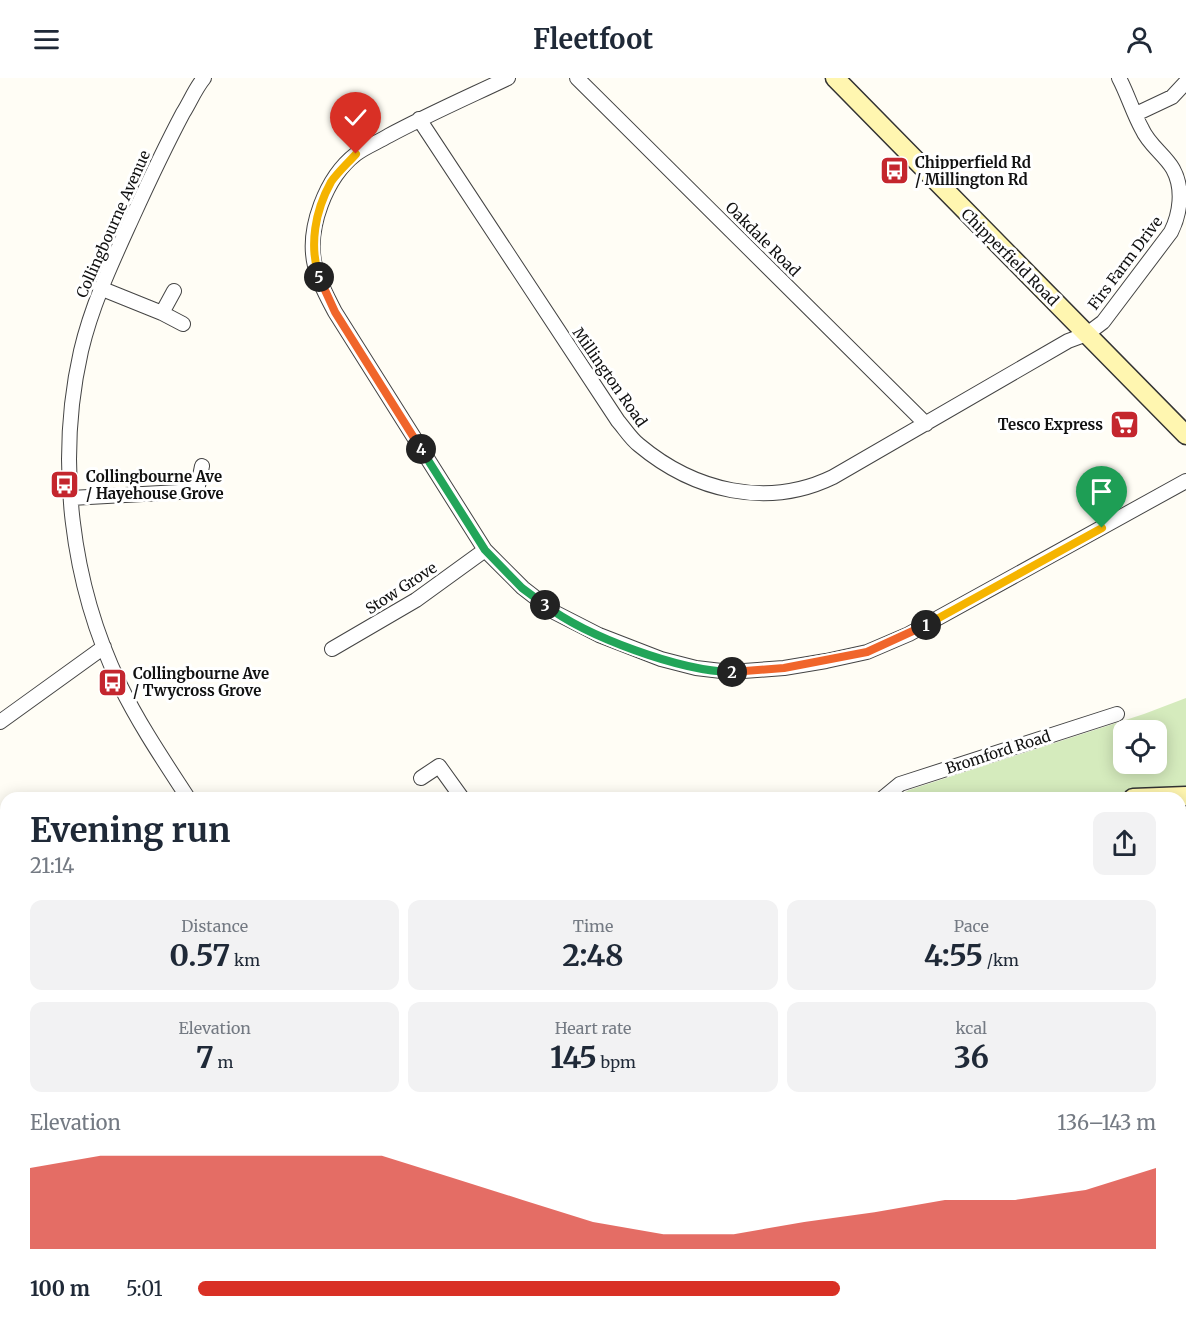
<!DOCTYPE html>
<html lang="en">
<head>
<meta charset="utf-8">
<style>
  :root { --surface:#fff; --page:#f2f2f3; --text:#1f2937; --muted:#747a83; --accent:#d93025 }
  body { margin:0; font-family:Merriweather,serif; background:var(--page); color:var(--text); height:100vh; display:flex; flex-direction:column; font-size:22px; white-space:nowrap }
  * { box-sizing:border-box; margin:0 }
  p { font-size:20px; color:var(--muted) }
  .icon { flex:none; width:33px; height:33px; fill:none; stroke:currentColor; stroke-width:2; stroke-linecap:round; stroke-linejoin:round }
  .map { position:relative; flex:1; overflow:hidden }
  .panel { position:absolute; left:0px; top:714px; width:1186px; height:532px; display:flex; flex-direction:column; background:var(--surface); border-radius:18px 18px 0 0; box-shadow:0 3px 15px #0003 }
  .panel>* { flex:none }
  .tools { position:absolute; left:1113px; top:642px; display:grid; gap:12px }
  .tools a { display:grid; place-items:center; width:54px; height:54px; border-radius:12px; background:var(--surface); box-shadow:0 3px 15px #0003; font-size:30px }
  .pin { position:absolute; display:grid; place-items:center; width:51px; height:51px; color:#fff; margin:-62px -26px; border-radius:50% 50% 50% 0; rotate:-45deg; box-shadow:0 0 6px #0007 }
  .pin .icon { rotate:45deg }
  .km { position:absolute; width:30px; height:30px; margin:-15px; border-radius:50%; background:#222; color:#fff; font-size:16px; line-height:30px; text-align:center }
  .round { display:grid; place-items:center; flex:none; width:63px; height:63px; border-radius:12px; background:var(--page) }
  .headline { display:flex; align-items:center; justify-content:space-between; height:102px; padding:0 30px }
  h1 { font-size:33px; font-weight:700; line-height:45px }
  .metrics { display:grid; grid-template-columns:repeat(3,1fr); gap:9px; height:102px; padding:6px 30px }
  .metrics div { display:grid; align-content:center; border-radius:12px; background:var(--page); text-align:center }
  .metrics b { font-size:30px; font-weight:700 }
  .metrics small { font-size:16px; font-weight:400 }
  .metrics p { font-size:16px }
  .chart { height:168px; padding:12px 30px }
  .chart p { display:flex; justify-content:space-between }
  .chart svg { width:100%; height:108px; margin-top:6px; fill:var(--accent); opacity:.7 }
  ul { padding:0 30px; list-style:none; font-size:20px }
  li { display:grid; grid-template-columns:96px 72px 1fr; align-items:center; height:45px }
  li i { height:15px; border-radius:8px; background:var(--accent) }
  header { display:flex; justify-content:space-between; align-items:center; height:78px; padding:0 30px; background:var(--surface); font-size:27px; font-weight:700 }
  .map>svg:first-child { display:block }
</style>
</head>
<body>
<header><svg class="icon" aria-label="menu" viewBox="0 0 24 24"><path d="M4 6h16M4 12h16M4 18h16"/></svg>Fleetfoot<svg class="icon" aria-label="person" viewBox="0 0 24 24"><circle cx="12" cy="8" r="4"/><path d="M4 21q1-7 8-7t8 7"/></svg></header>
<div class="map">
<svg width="1186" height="1246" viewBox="0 0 1186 1246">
  <rect width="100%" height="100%" fill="#fffdf5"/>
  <path fill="#d5ebbd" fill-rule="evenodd" d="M1186 620V710L1028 720H894L909 712 1144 636ZM1124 652H1156V686H1124Z
    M1181 730H1186V818L1181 851Z
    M1186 919V1246H1060L1062 1240H1180V933Z
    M912 1241H1034L1031 1246H914Z"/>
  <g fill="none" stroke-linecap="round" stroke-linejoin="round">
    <defs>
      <path id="street" d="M508 0C468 19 427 37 388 58 378 64 365 69 356 76 326 99 306 151 315 188 319 204 327 219 335 234L485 472 523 510 554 534 599 557 661 581 696 590 730 594 784 590 826 583 867 574 909 556 1186 403
        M577 0 926 346
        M1136 36 1172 19 1186 4
        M419 41 618 343C625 351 631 361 639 367 694 413 767 431 833 399L1068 263 1087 256 1103 244 1171 154C1180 136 1184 111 1173 91 1165 77 1149 67 1142 51 1133 35 1128 17 1119 0
        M100 210 162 235 183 246
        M162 235 174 213
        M71 420 197 413 202 388
        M332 571 416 522 485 472
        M0 644 104 569
        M421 700 439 688 462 720
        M188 720C164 683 139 646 120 607 71 506 56 383 81 273 92 226 113 182 133 138 149 103 165 69 183 35 190 24 195 11 204 0
        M883 720 900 706 1117 636
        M0 864 6 859
        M483 1240 489 1246
        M907 1240 909 1246
        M314 1246 320 1240"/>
      <path id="secondary" d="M835 0 1186 357
        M1133 720 1186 718
        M1180 895 1186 883
        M0 1088 6 1083
        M1043 1246 1045 1240"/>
    </defs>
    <use href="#street" stroke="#444" stroke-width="16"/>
    <use href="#secondary" stroke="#333" stroke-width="21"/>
    <use href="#street" stroke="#fff" stroke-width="14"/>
    <use href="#secondary" stroke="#fff6b0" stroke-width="18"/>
  </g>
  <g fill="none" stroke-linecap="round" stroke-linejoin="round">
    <defs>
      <path id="split-1" d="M926 547 1102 450"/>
      <path id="split-2" d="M732 594 784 590 867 574 926 547"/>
      <path id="split-3" d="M545 527C587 559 680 593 732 594"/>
      <path id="split-4" d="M421 371 485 472 522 510 545 527"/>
      <path id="split-5" d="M319 199 335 234 421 371"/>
      <path id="split-6" d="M319 199C309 167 315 133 331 104 338 94 348 85 356 76"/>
    </defs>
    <use href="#split-1" stroke="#fff" stroke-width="12"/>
    <use href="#split-2" stroke="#fff" stroke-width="12"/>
    <use href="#split-3" stroke="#fff" stroke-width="12"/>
    <use href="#split-4" stroke="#fff" stroke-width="12"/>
    <use href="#split-5" stroke="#fff" stroke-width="12"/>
    <use href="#split-6" stroke="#fff" stroke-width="12"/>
    <use href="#split-1" stroke="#f5b400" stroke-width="8"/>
    <use href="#split-2" stroke="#f0652b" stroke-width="8"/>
    <use href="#split-3" stroke="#22a559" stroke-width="8"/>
    <use href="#split-4" stroke="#22a559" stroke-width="8"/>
    <use href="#split-5" stroke="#f0652b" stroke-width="8"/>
    <use href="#split-6" stroke="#f5b400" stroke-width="8"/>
  </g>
  <defs>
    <symbol id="bus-square" viewBox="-11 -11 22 22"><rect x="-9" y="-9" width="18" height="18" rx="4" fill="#c4262e" stroke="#fff"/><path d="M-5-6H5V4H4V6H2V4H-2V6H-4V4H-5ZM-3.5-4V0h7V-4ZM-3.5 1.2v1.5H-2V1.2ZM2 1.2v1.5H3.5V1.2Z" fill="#fff"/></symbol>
    <symbol id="supermarket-square" viewBox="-11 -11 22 22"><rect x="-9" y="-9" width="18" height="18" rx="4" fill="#c4262e" stroke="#fff"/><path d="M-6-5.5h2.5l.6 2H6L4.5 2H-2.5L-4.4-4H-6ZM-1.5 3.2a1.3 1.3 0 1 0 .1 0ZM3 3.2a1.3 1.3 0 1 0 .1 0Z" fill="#fff"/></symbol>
  </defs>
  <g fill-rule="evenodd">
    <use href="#bus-square" x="878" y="76" width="33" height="33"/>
    <use href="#supermarket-square" x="1108" y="330" width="33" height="33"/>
    <use href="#bus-square" x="48" y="390" width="33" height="33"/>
    <use href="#bus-square" x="96" y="588" width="33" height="33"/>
  </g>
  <g text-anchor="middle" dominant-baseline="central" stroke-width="6" stroke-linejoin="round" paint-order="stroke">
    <g font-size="15" font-weight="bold" fill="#111" stroke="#fff" text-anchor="start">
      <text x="915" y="84">Chipperfield Rd<tspan x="915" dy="17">/ Millington Rd</tspan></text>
      <text x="1103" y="346" text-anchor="end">Tesco Express</text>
      <text x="86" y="398">Collingbourne Ave<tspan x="86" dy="17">/ Hayehouse Grove</tspan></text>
      <text x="133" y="595">Collingbourne Ave<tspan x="133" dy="17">/ Twycross Grove</tspan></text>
    </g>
    <g font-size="15" fill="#111" stroke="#fff">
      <text transform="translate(113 146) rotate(-66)">Collingbourne Avenue</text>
      <text transform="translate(763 161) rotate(45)">Oakdale Road</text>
      <text transform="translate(1010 179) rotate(45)">Chipperfield Road</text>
      <text transform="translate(1125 185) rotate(-53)">Firs Farm Drive</text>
      <text transform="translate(610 299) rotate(55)">Millington Road</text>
      <text transform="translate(401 510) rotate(-33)">Stow Grove</text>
      <text transform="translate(998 674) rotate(-18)">Bromford Road</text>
    </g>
  </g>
</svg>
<div class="tools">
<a><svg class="icon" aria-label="locate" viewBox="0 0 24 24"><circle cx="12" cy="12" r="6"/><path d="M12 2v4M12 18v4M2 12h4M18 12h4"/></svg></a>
</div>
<div class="pin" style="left:1102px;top:450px;background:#1e9e55"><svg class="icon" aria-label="arrive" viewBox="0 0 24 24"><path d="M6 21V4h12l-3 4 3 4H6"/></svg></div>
<div class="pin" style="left:356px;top:76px;background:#d93025"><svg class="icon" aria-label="check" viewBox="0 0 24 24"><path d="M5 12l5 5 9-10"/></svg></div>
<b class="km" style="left:926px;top:547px">1</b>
<b class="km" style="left:732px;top:594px">2</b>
<b class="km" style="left:545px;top:527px">3</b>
<b class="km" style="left:421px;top:371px">4</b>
<b class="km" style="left:319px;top:199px">5</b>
<section class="panel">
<div class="headline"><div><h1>Evening run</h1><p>21:14</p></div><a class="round"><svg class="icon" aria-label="share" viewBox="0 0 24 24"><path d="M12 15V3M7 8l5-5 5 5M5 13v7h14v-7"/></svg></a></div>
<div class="metrics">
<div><p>Distance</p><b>0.57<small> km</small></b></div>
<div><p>Time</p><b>2:48</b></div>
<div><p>Pace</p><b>4:55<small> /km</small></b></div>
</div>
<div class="metrics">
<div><p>Elevation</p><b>7<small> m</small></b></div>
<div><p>Heart rate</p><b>145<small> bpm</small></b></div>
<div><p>kcal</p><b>36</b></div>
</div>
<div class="chart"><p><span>Elevation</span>136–143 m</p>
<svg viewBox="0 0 160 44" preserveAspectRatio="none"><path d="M0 44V11L10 6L20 6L30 6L40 6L50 6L60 15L70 24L80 33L90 38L100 38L110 33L120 29L130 24L140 24L150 20L160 11V44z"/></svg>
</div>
<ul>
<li><b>100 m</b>5:01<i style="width:67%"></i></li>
</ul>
</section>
</div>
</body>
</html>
